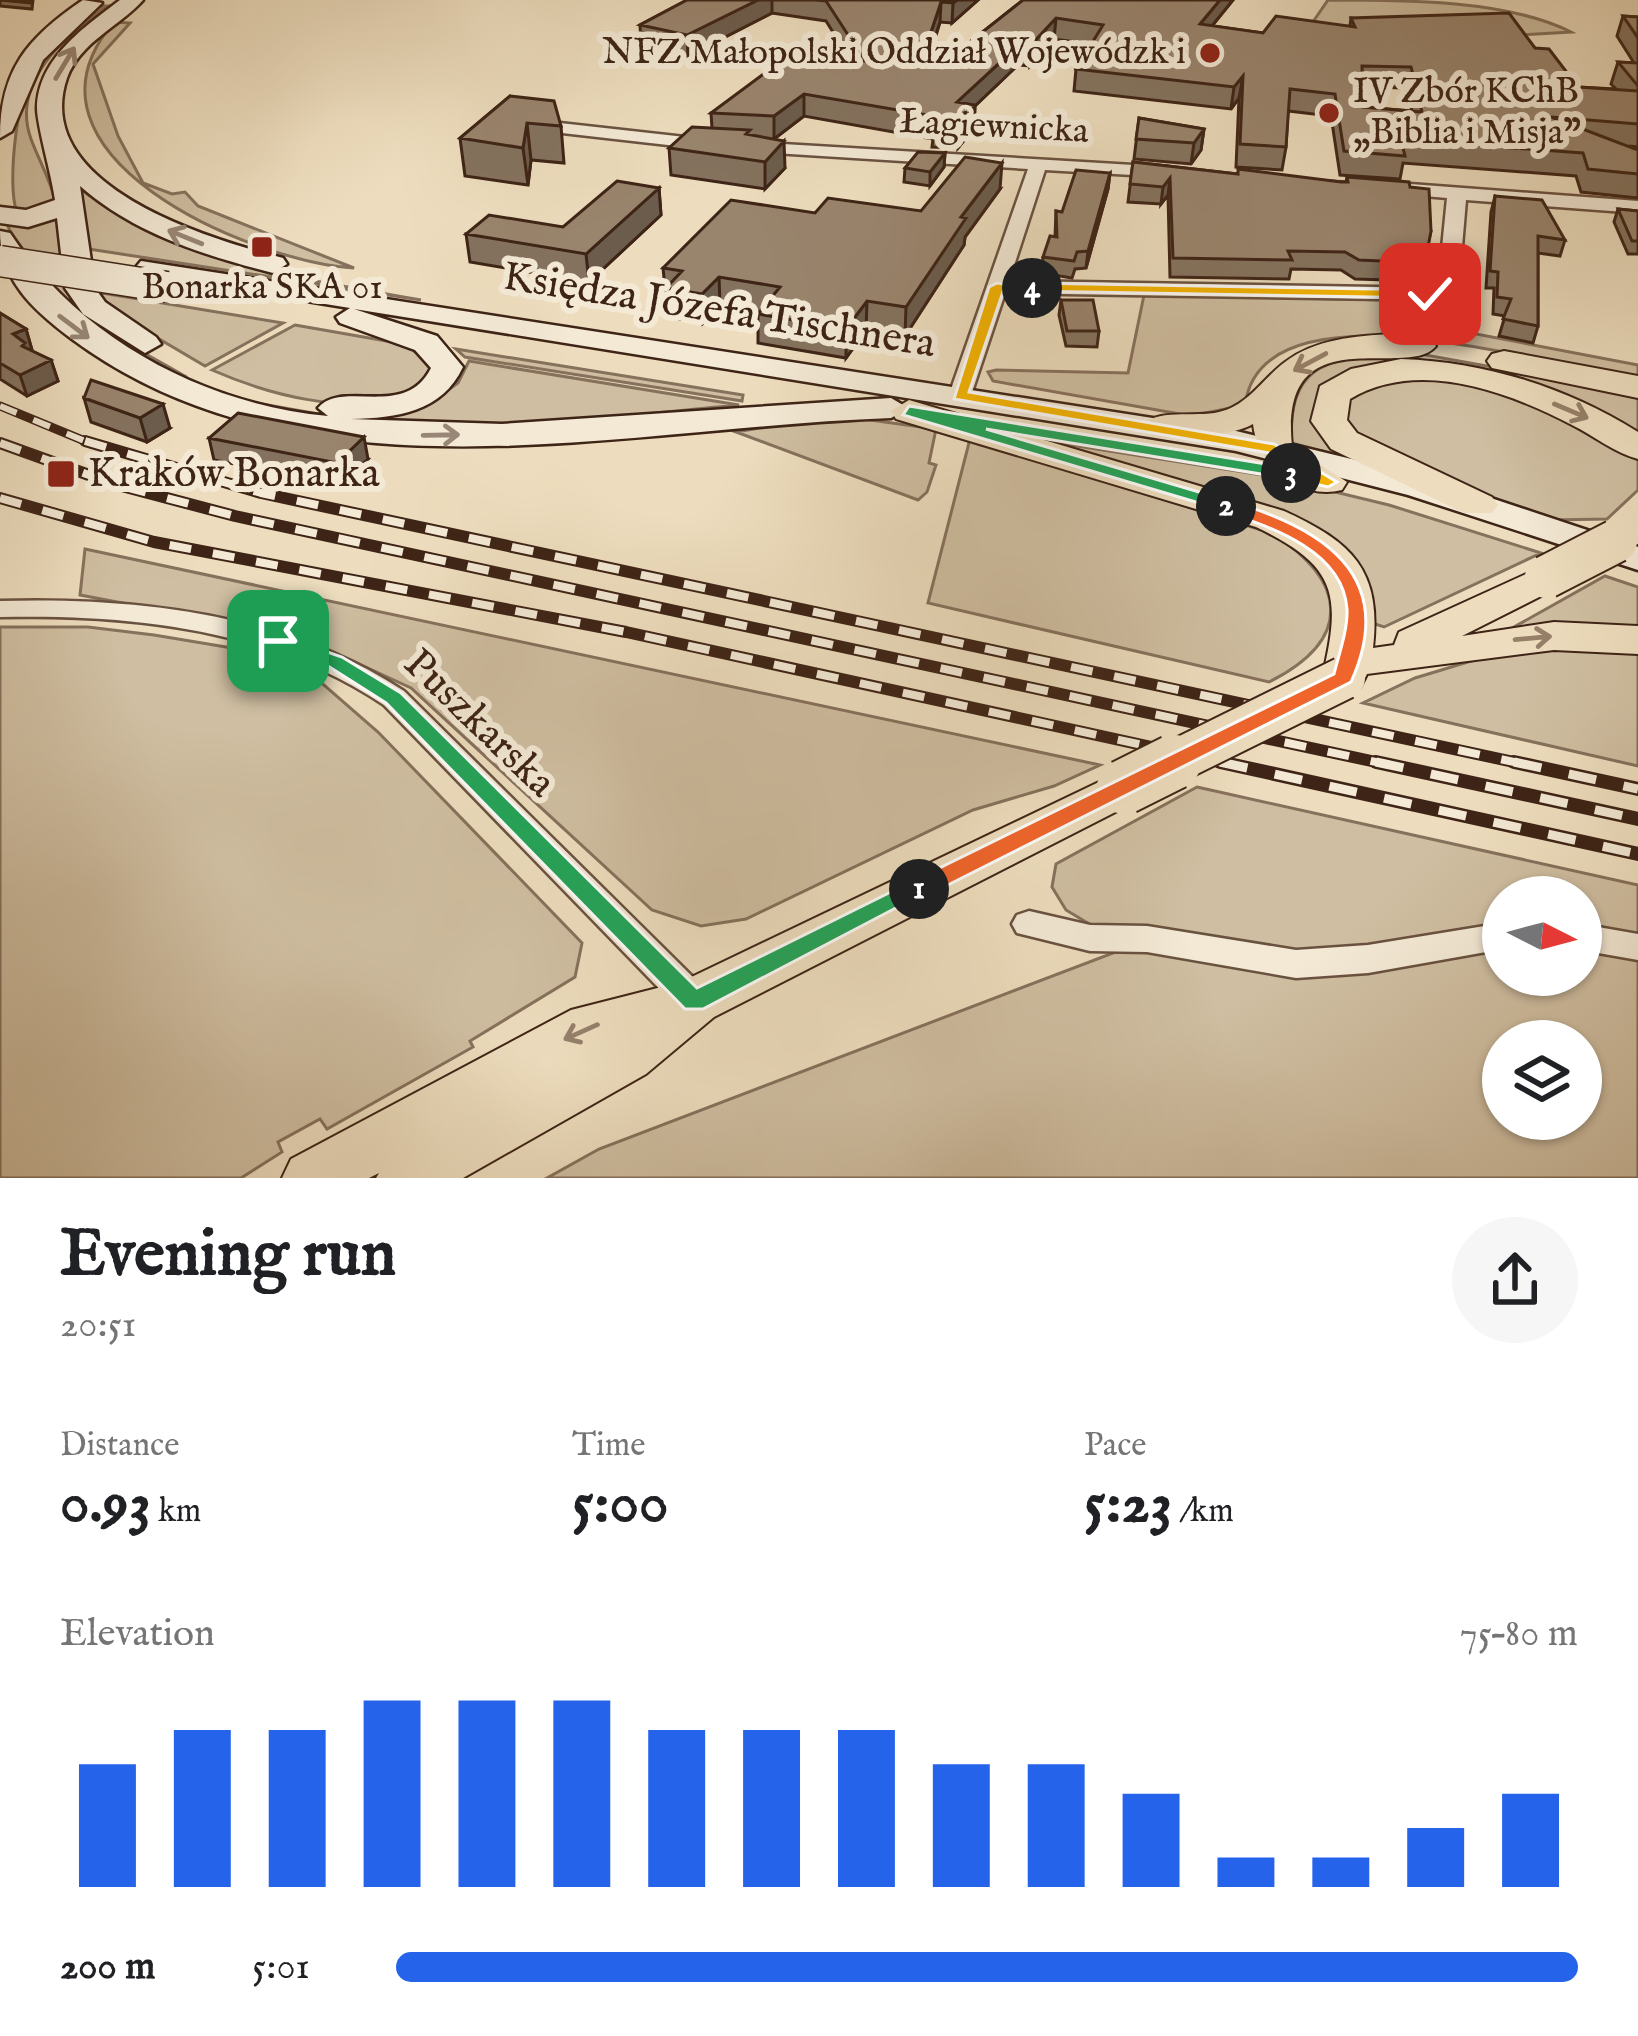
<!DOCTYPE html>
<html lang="en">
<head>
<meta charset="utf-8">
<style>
  :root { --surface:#fff; --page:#f6f6f6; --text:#202124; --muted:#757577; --accent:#2563eb }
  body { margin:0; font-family:"IM FELL English",serif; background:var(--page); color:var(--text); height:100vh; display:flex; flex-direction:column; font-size:45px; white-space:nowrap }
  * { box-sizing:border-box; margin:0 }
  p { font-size:39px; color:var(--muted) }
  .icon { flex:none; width:66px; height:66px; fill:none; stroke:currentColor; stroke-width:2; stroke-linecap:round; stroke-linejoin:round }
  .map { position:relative; height:1178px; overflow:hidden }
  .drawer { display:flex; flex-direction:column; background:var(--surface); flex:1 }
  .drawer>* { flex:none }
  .needle { width:78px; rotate:96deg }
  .tools { position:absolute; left:1482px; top:876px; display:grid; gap:24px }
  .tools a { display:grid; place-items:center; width:120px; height:120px; border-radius:50%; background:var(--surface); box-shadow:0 3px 9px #0004; font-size:60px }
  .pin { position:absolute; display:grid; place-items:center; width:102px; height:102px; color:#fff; margin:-51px; border-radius:24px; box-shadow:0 6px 18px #0006 }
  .km { position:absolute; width:60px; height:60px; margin:-30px; border-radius:50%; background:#222; color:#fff; font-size:33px; line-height:60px; text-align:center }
  .round { display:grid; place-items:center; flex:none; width:126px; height:126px; border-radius:63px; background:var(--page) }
  .headline { display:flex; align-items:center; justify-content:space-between; height:204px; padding:0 60px }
  h1 { font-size:66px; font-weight:800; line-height:90px }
  .metrics { display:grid; grid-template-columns:repeat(3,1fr); gap:18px; height:204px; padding:12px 60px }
  .metrics div { display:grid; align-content:center }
  .metrics b { font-size:60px; font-weight:800 }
  .metrics small { font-size:33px; font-weight:400 }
  .metrics p { font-size:33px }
  .chart { height:336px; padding:24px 60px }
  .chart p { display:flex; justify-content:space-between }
  .chart svg { width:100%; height:216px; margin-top:12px; stroke:var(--accent); stroke-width:6 }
  ul { padding:0 60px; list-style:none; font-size:39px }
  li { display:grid; grid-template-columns:192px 144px 1fr; align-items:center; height:90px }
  li i { height:30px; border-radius:15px; background:var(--accent) }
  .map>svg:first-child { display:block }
</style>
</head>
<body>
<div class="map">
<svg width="1638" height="1178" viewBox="0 0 1638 1178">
  <rect width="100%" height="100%" fill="#edddbe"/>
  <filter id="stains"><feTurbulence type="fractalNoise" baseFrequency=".00167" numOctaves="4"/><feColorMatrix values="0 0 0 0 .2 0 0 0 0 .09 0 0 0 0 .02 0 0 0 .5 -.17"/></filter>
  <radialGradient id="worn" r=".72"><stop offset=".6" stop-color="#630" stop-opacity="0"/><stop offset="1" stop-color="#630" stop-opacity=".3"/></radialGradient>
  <path fill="#cfbea1" stroke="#86715c" stroke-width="3" fill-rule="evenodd" d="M1328 0C1407 0 1508 0 1571 32L1295 48Z
    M97 6H106C66 36 10 81 31 139 39 161 50 178 55 201L17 212C6 186 18 87 35 65 52 43 77 24 97 6Z
    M114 22 130 23 93 64 118 136 143 183 172 194 185 192 198 206 354 268C251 262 0 154 114 22Z
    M73 183C171 263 300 278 421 300L82 248Z
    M57 217C71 322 96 325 183 375 136 375 24 269 7 224Z
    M96 292 283 323 205 366 117 314Z
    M1144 295 1437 301 1455 330 1638 365V381C1557 367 1262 275 1245 405L1191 416 993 381 988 372 996 370 1128 373Z
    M295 325 392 342 413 350 435 369C427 377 417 390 407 394 348 417 267 394 212 370Z
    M456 349 743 395 742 401 465 357Z
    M1403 351 1638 393V438L1502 378 1346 372 1322 387 1313 415 1352 459 1291 443C1289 357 1332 361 1403 351Z
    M469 361 739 405C586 418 426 445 274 411 245 405 216 391 188 382L251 402 335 417 428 404 458 383Z
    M1412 373 1521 396 1638 458V490L1607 519 1549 520 1383 455 1348 432 1339 401Z
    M806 420H870L936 429 929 463 936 465 927 492 918 500 736 432Z
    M970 439 1271 533C1348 581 1354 639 1269 682L928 603Z
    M1039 440 1269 476 1389 505 1541 553 1384 627 1372 623 1333 545Z
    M85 549 1100 765 1054 786 973 810 746 919 701 926 652 910 411 688 298 636 80 595Z
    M1605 576 1638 587V631L1514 627Z
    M0 627H88L154 635 238 649 308 671 378 732 582 943 575 977 470 1041 473 1047 327 1129 320 1119 278 1142 282 1152 241 1178H0Z
    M1514 648H1638V766L1363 703 1415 678Z
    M1197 787 1638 885V938L1581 928V897H1503V927L1315 957 1091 925 1066 910 1052 887 1056 864Z
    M1503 946V975H1581V946L1638 956V1178H547L599 1149 1126 948 1223 962ZM1503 1041H1581V1119H1503Z"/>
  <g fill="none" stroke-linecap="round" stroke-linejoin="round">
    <defs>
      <path id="minor" d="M524 119 712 140 721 145 712 150 518 128V120Z
        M750 142 1167 167 1176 172 1167 177 1045 170 1009 281 1438 288 1447 198 1390 193V185L1397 183 1638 201V213L1466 200 1458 294 1448 300 1005 293 971 395 960 402 949 395 1028 169 744 151 741 147Z
        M0 601C138 597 287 614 404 691L707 991 712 1001 707 1011 694 1015 681 1011 384 705C271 629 133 614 0 617Z
        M1029 911 1090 925 1147 926 1296 950 1368 945 1503 923V949L1368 973 1296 978 1147 952 1090 951 1017 933 1012 924 1017 915Z
        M1581 924 1638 934V960L1581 950Z"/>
      <path id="secondary" d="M83 0 102 3 43 60 12 131 0 138C0 70 27 38 83 0Z
        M120 0H143C119 27 80 42 67 78 30 186 209 239 283 258L287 264 273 273C203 255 135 234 80 186L95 288 105 302 156 337 161 344 145 353 83 314 65 288 57 218 28 227 0 223V207L26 210 55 200C52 176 37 126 37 108 38 58 85 27 120 0Z
        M0 231 10 233C80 338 202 404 328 416L318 408C342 379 405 420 431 368L415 350 340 323 336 317 350 308 151 276 141 273 136 267 141 261 1236 431 1434 479 1638 547V570L1408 495 1236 451 354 309 437 336 463 367C442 412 397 418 351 419L502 424 891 398 908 408 891 418C625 427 304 511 72 339 33 310 0 280 0 231Z"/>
      <path id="primary" d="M1392 334 1431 339 1436 346C1408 382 1278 312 1292 446L1347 482 1342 490C1299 501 1257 464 1253 424 1234 436 1154 447 1140 428 1154 407 1196 418 1219 412 1249 405 1263 378 1285 362 1315 339 1355 336 1392 334Z
        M1504 351 1638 376V398L1492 368 1487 361 1492 354Z
        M1401 359C1485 362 1566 387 1638 432V459C1615 453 1594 436 1572 425 1507 391 1418 358 1350 399L1347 420 1357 433 1492 497 1498 505 1492 513H1464L1331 449 1311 421 1320 386 1351 369Z
        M909 400 1284 511C1352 542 1382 570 1373 648L1394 645 1399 632 1546 565 1561 568 1567 577 1561 586 1462 636 1554 622 1638 626V654L1554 650 1367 674 1360 688 1344 692 1328 688 1322 678C1342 594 1337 566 1256 527L896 419 891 411Z
        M1124 770 1141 775 1148 787 1141 799 714 1017 646 1074 463 1178H376L379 1173 369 1178H282L291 1159 571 1010 681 982Z"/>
    </defs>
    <use href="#minor" stroke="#6a5240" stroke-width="5"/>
    <use href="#secondary" stroke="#3e2416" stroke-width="5"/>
    <use href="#primary" stroke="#3e2416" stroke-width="4"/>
    <use href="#minor" fill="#f3e9d5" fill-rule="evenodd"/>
    <use href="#secondary" fill="#f3e9d5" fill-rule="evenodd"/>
    <use href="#primary" fill="#edddbe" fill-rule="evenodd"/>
    <defs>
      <path id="rail-far2" d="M0 406 92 444"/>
      <path id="rail-far1" d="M85 441 261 493 1528 765
        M0 443 114 484 235 516 1390 765
        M0 498 154 542 626 632 1234 765"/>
      <path id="rail" d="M1220 762 1638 854
        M1376 762 1638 819
        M1514 762 1638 789"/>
    </defs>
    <use href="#rail-far2" stroke="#3e2416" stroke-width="9"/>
    <use href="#rail-far1" stroke="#3e2416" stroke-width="12"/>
    <use href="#rail" stroke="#3e2416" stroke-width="14"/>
    <use href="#rail-far2" stroke="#f3e9d5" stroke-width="6" stroke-dasharray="18" stroke-linecap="butt"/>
    <use href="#rail-far1" stroke="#f3e9d5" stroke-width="8" stroke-dasharray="22" stroke-linecap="butt"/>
    <use href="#rail" stroke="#f3e9d5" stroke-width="9" stroke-dasharray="28" stroke-linecap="butt"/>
    <defs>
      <path id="secondary-bridge" d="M0 261 167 287"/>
      <path id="primary-bridge-far1" d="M1546 577 1616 541
        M1168 765 1344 678"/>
      <path id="primary-bridge" d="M1124 787 1174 762"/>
    </defs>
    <use href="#secondary-bridge" stroke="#3e2416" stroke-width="33" stroke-linecap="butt"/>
    <use href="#primary-bridge-far1" stroke="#3e2416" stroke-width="46" stroke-linecap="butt"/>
    <use href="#primary-bridge" stroke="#3e2416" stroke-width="58" stroke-linecap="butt"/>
    <use href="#secondary-bridge" stroke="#f3e9d5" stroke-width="30"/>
    <use href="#primary-bridge-far1" stroke="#edddbe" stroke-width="42"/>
    <use href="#primary-bridge" stroke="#edddbe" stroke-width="54"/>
  </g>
  <path fill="#84725e" stroke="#3e2416" stroke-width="3" fill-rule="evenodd" d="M0 0H33L32 9 0 6Z
    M687 0H978L952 23 940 22 934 42 965 46 1023 0H1233L1212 26 1263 33 1350 26 1351 18 1535 48 1578 87 1616 89 1611 84 1618 62 1634 63 1617 36 1623 16 1638 17V147L1629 146 1638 150V198L1581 192 1576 176 1403 163 1400 179 1340 175 1331 116 1288 111 1286 147 1282 170 1236 167 1239 98 1231 109 1074 91 1076 69 1091 44 1054 39 1030 66 1018 65 975 106 974 128 958 148 932 147 933 139 804 116 774 139 785 168 765 189 671 175 669 148 712 128 711 113 849 58 826 21 772 13 688 56 641 45 640 25ZM1363 87 1406 88 1412 111 1363 107Z
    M510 96 561 126 564 163 531 160 528 185 465 176 460 138Z
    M1139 118 1204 129 1201 150 1191 164 1134 159Z
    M945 153 944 167 930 186 904 182 905 168Z
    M1133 162 1237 174 1346 182 1347 177 1431 231 1420 281 1355 279 1341 270 1291 269 1289 279 1170 277 1168 195 1161 204 1128 202Z
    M1110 173 1108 189 1086 268 1075 269 1072 278 1042 273 1043 257 1055 237 1056 211 1062 212Z
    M659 188 661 215 589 282 470 262 466 234 563 227Z
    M1000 189 965 237 964 245 905 336 866 330 846 358 758 343V314L759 312 720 305 703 323 668 317 663 268 815 213 921 211Z
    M1495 196 1565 240 1560 256 1538 253V326L1533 343 1499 336 1505 316 1493 314 1494 288H1486L1491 212Z
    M1618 209 1638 211V254H1628L1614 222Z
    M1061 300 1099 331 1097 347 1066 346 1059 315Z
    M0 313 26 329 32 350H30L51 360 58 381 27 396 0 379Z
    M84 398 170 428 147 442 91 422Z
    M209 438 368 459 341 485 214 460Z"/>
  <path fill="#6b5c4c" stroke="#3e2416" stroke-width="3" d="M758 0H772V13L688 56 687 35Z
    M957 0H978L952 23 953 3Z
    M1220 0H1233L1197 44 1200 24Z
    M941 2 940 22 927 62 928 41Z
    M1056 18 1054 39 1030 66 1031 45Z
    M1020 44 1018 65 975 106 974 128 958 148 959 126 957 102Z
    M1243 76 1239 98 1231 109 1234 87Z
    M804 94V116L774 139V116Z
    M527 123 531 160 528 185 523 148Z
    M1204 129 1201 150 1191 164 1194 143Z
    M784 141 785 168 765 189V162Z
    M945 153 944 167 930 186V172Z
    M1002 163 1000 189 965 237 964 245 905 336 906 307 961 217Z
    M1110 173 1108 189 1086 268 1088 251Z
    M1170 178 1168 195 1161 204 1163 187Z
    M659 188 661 215 589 282 586 254Z
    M719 277 720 305 703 323 702 294Z
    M867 301 866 330 846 358V329Z
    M26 329 32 350 27 351 13 334Z
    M51 360 58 381 27 396 20 375Z
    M163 404 170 428 147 442 140 418Z
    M364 437 368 459 341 485 337 463Z"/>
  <path fill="#99846d" stroke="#3e2416" stroke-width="3" fill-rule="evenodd" d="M0 0H31L30 3Z
    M687 0H758L687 35 640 25Z
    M817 0H957L953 3 941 2 928 41 965 46 1023 0H1220L1200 24 1263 33 1276 16 1355 27 1351 18 1509 13 1535 48 1549 49 1578 87 1638 91V124L1551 117 1638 150V174L1588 169 1583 153 1401 140 1405 156 1344 151 1335 94 1290 89 1286 147 1240 144 1243 76 1234 87 1076 69 1103 25 1056 18 1031 45 1020 44 957 102 975 105 959 126 933 124 939 117 804 94 774 116 711 113 796 50 865 61 826 1ZM1362 66 1411 67 1422 112 1363 107Z
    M1623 16 1638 17V38Z
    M1618 62 1638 63V86Z
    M510 96 554 101 561 126 527 123 523 148 460 138Z
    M1139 118 1204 129 1194 143 1136 139Z
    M692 127 750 130 746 134 784 141 765 162 669 148Z
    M918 152 945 153 930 172 905 168Z
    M965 157 1002 163 961 217 966 218 906 307 867 301 846 329 758 314 780 287 719 277 702 294 666 288 682 271 663 268 731 200 815 213 828 198 921 211Z
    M1133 162 1238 174V169L1341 182H1348L1347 177 1409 182 1410 187 1429 189 1431 231 1425 263 1359 260 1345 252 1288 251 1292 260 1173 258 1170 178 1163 187 1130 184Z
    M1076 170 1110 173 1088 251 1077 252 1074 261 1043 257 1050 236 1057 237 1056 211 1062 212Z
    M617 181 659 188 586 254 466 234 489 215 563 227Z
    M1495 196 1542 200 1565 240 1538 236V326L1503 319 1511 299 1497 297 1498 272 1490 271Z
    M1618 209 1638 211V241H1632Z
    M1061 300H1093L1099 331H1067Z
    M0 313 26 329 13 334 25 343 22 346 51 360 20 375 0 363Z
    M91 380 163 404 140 418 84 398Z
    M238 413 364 437 337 463 209 438Z"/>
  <defs><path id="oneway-shaft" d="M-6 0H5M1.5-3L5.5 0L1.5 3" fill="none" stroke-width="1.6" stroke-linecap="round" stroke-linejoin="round" transform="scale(3)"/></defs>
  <g stroke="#988676">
    <use href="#oneway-shaft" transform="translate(65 63) rotate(-59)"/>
    <use href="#oneway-shaft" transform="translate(185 237) rotate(-158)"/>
    <use href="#oneway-shaft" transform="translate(74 327) rotate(37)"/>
    <use href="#oneway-shaft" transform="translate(441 435) rotate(-1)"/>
  </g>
  <g stroke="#96806a">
    <use href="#oneway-shaft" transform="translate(1310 362) rotate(152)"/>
    <use href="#oneway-shaft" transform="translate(1571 411) rotate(23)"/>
    <use href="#oneway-shaft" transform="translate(1533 638) rotate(-5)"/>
    <use href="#oneway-shaft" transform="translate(581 1032) rotate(156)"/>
  </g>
  <path fill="#22a559" stroke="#fff" stroke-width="3" d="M278 635 342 657 401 693 697 988 911 882H928L932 889 703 1009H685L386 703 328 666 271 646V637Z"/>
  <path fill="#f0652b" stroke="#fff" stroke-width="3" d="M1226 500C1320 526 1400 574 1351 682L928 895H911V882L1334 674C1339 654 1348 629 1347 609 1343 549 1267 526 1220 510L1217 506Z"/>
  <path fill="#22a559" stroke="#fff" stroke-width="3" d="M909 406 1291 468 1300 473 1291 479 986 429 1233 502 1235 506 1226 511 903 415Z"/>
  <path fill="#f5b400" stroke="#fff" stroke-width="3" d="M997 283 1039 288 1003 292 969 392 1274 444 1337 482 1328 487 1284 477 1286 469 1269 453 954 399 989 287Z"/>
  <path fill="#f5b400" stroke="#fff" stroke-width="3" d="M1032 283 1430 290 1437 294 1430 298 1026 291Z"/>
  <g fill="#8f2418" stroke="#f3e9d5" stroke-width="4.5">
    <circle cx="1210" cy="53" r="12"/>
    <circle cx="1329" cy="113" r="12"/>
    <rect x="250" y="235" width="24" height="24" rx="6"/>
    <rect x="46" y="459" width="30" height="30" rx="6"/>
  </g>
  <g text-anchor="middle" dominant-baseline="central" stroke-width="12" stroke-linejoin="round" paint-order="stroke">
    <g font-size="36" fill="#3e2416" stroke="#f3e9d5" text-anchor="end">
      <text x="1186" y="53">NFZ Małopolski Oddział Wojewódzk i</text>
      <text x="1353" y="92" text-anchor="start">IV Zbór KChB<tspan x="1353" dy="41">„Biblia i Misja”</tspan></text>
      <text x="262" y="288" text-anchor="middle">Bonarka SKA 01</text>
    </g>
    <g font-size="36" fill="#3e2416" stroke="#f3e9d5">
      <text transform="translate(994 127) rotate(3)">Łagiewnicka</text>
    </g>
    <g font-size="42" fill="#3e2416" stroke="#f3e9d5">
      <text transform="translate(719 311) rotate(9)">Księdza Józefa Tischnera</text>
      <text transform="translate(479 724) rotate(44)">Puszkarska</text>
    </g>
    <g font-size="42" fill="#3e2416" stroke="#f3e9d5" text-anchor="start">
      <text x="88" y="474">Kraków Bonarka</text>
    </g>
  </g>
  <rect width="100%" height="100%" filter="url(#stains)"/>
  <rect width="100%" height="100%" fill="url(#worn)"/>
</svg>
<div class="tools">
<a><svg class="needle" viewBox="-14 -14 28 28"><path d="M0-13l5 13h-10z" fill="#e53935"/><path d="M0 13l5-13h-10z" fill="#757577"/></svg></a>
<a><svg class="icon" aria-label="layers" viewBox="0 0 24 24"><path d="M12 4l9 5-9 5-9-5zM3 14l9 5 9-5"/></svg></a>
</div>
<div class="pin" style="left:278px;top:641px;background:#1e9e55"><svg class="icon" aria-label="arrive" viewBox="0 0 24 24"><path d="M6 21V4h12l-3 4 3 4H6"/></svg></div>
<div class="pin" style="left:1430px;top:294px;background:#d93025"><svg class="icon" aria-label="check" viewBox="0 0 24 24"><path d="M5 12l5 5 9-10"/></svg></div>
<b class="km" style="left:919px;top:889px">1</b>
<b class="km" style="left:1226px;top:506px">2</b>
<b class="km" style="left:1291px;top:473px">3</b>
<b class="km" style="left:1032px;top:288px">4</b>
</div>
<section class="drawer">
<div class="headline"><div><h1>Evening run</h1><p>20:51</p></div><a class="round"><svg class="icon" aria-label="share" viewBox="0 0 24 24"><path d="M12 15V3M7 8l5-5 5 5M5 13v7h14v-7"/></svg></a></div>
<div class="metrics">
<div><p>Distance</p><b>0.93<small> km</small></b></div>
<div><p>Time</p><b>5:00</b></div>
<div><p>Pace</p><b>5:23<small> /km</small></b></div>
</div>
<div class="chart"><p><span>Elevation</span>75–80 m</p>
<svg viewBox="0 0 160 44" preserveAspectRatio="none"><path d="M5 44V19M15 44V12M25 44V12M35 44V6M45 44V6M55 44V6M65 44V12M75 44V12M85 44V12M95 44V19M105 44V19M115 44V25M125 44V38M135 44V38M145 44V32M155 44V25"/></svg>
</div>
<ul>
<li><b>200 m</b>5:01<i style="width:100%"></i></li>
</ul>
</section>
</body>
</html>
